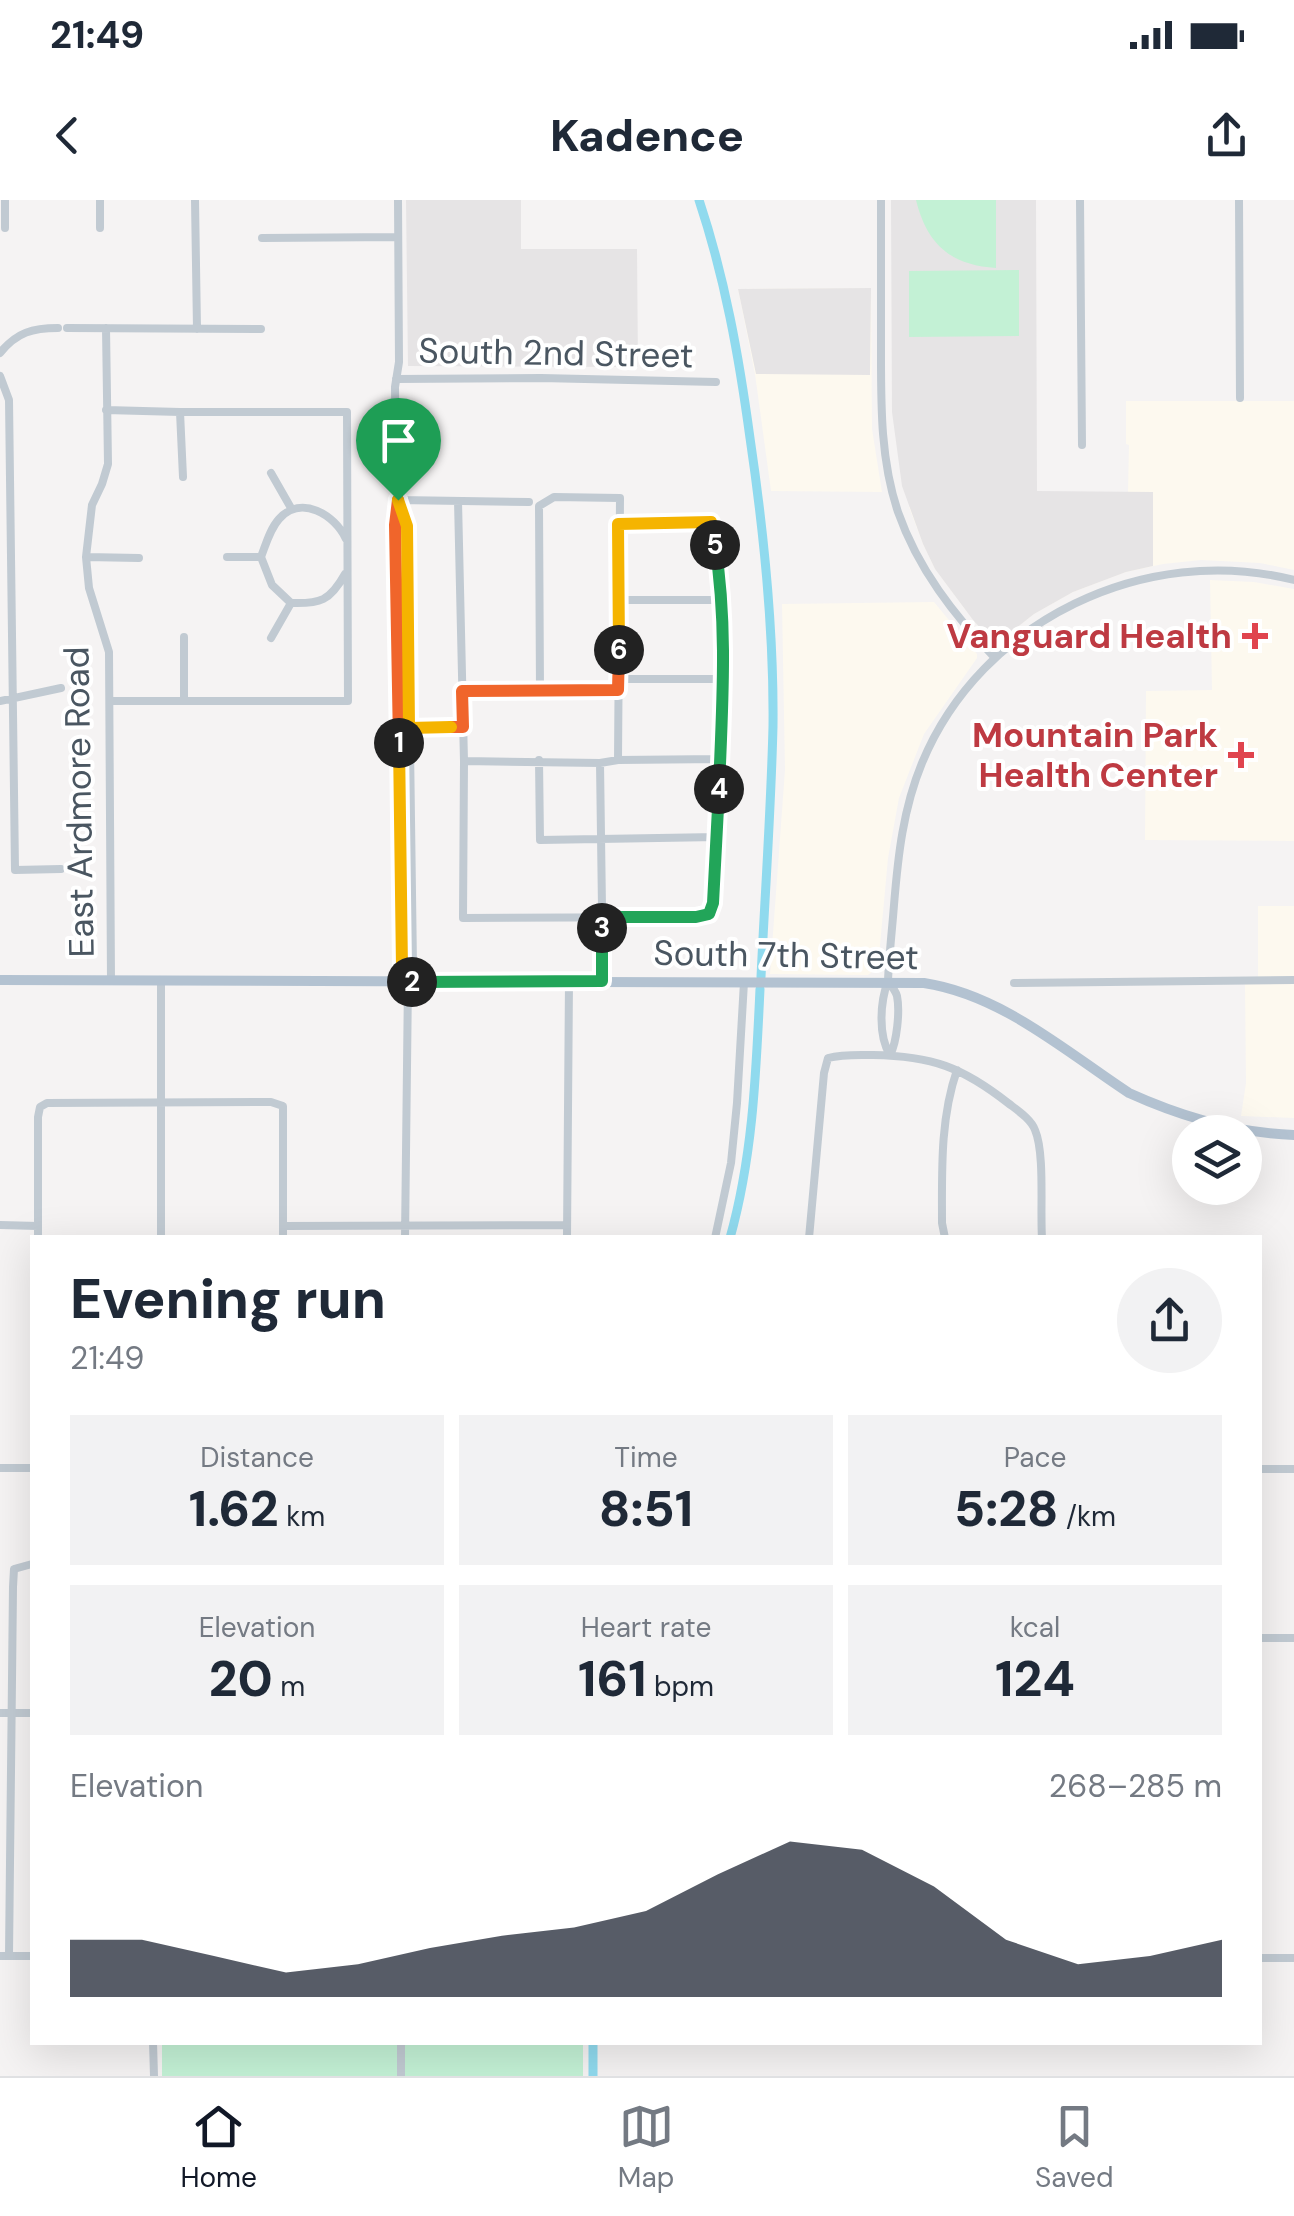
<!DOCTYPE html>
<html lang="en">
<head>
<meta charset="utf-8">
<style>
  :root { --surface:#fff; --page:#f2f2f3; --text:#1f2937; --muted:#747a83; --line:#e0e1e3; --accent:#111827 }
  body { margin:0; font-family:"DM Sans",sans-serif; background:var(--page); color:var(--text); height:100vh; display:flex; flex-direction:column; font-size:38px; white-space:nowrap }
  * { box-sizing:border-box; margin:0 }
  p { font-size:32px; color:var(--muted) }
  .icon { flex:none; width:55px; height:55px; fill:none; stroke:currentColor; stroke-width:2; stroke-linecap:round; stroke-linejoin:round }
  .map { position:relative; flex:1; overflow:hidden }
  .side { position:absolute; left:30px; top:1035px; width:1232px; height:810px; display:flex; flex-direction:column; background:var(--surface); border-radius:0px; box-shadow:0 10px 40px #0002 }
  .side>* { flex:none }
  .fabs { position:absolute; left:1172px; top:915px; display:grid; gap:20px }
  .fabs a { display:grid; place-items:center; width:90px; height:90px; border-radius:50%; background:var(--surface); box-shadow:0 10px 40px #0002; font-size:50px }
  .pin { position:absolute; display:grid; place-items:center; width:85px; height:85px; color:#fff; margin:-102px -42px; border-radius:50% 50% 50% 0; rotate:-45deg; box-shadow:0 0 10px #0007 }
  .pin .icon { rotate:45deg }
  .km { position:absolute; width:50px; height:50px; margin:-25px; border-radius:50%; background:#222; color:#fff; font-size:28px; line-height:50px; text-align:center }
  .round { display:grid; place-items:center; flex:none; width:105px; height:105px; border-radius:52px; background:var(--page) }
  .head { display:flex; align-items:center; justify-content:space-between; height:170px; padding:0 40px }
  h1 { font-size:55px; font-weight:800; line-height:75px }
  .metrics { display:grid; grid-template-columns:repeat(3,1fr); gap:15px; height:170px; padding:10px 40px }
  .metrics div { display:grid; align-content:center; border-radius:0px; background:var(--page); text-align:center }
  .metrics b { font-size:50px; font-weight:800 }
  .metrics small { font-size:28px; font-weight:400 }
  .metrics p { font-size:28px }
  .chart { height:280px; padding:20px 40px }
  .chart p { display:flex; justify-content:space-between }
  .chart svg { width:100%; height:180px; margin-top:10px; fill:var(--accent); opacity:.7 }
  .status { display:flex; justify-content:space-between; align-items:center; height:70px; padding:0 50px; background:var(--surface); direction:ltr }
  .status svg { height:28px; fill:currentColor }
  header { display:flex; justify-content:space-between; align-items:center; height:130px; padding:0 40px; background:var(--surface); font-size:45px; font-weight:800 }
  .dock { display:flex; justify-content:space-around; align-items:center; height:140px; border-top:2px solid var(--line); background:var(--surface); font-size:28px; color:var(--muted) }
  .dock a { display:grid; justify-items:center; gap:5px }
  .dock .selected { color:var(--accent) }
  .map>svg:first-child { display:block }
</style>
</head>
<body>
<div class="status"><b>21:49</b><svg viewBox="0 0 49 12"><path d="M0 12V9h3v3zM5 12V6h3v6zM10 12V3h3v9zM15 12V0h3v12zM26 1h20v11H26zM47 4h2v5h-2z"/></svg></div>
<header><svg class="icon" aria-label="back" viewBox="0 0 24 24"><path d="M15 5l-7 7 7 7"/></svg>Kadence<svg class="icon" aria-label="share" viewBox="0 0 24 24"><path d="M12 15V3M7 8l5-5 5 5M5 13v7h14v-7"/></svg></header>
<div class="map">
<svg width="1294" height="1876" viewBox="0 0 1294 1876">
  <rect width="100%" height="100%" fill="#f5f3f3"/>
  <path fill="#fdf9ef" d="M871 88 872 229 882 292 771 291 755 174 738 89Z
    M1126 201H1294V370L1260 363 1201 360 1163 364 1126 372 1073 392 1034 414 1001 440H991L973 420 935 369 923 344 909 307 1037 290V292H1128L1129 245 1126 244Z
    M1210 380 1254 382 1294 389V641L1145 640 1146 491 1212 490Z
    M934 402 977 454V458L924 534 899 598 888 658 878 767 868 775 770 774 785 570 782 404Z
    M1258 706H1294V918L1241 916 1246 883 1245 784 1258 783Z"/>
  <path fill="#e6e4e5" d="M406 0H521V49H637L638 167 408 166Z
    M891 0H1036L1037 291 1153 292V366L1126 372 1073 392 1034 414 1001 440H991L973 420 935 369 923 344 902 286 892 212Z
    M871 88 870 175 756 174 738 89Z"/>
  <path fill="#c3f1d5" d="M916 0H996V68C950 65 927 44 916 0Z
    M1019 70V136L909 137V71Z
    M162 1843H583V1876H162Z"/>
  <g fill="none" stroke-linecap="round" stroke-linejoin="round">
    <path stroke="#90daee" stroke-width="9" d="M699 0C725 78 739 157 750 238 764 333 774 430 773 526 771 610 765 693 761 777
      M730 1038C753 956 756 873 760 789
      M593 1842V1876"/>
    <path stroke="#c1cad2" stroke-width="8" d="M5 0V28
      M195 0 197 129
      M398 0 399 162 395 187 396 293 407 326 413 766 408 781 405 1038
      M881 0C881 49 881 97 881 146 881 202 880 259 898 312 918 369 954 415 995 458
      M1080 0 1082 245
      M1239 0 1240 198
      M100 28V0
      M262 38 398 37
      M67 128 261 129
      M106 128 108 264 102 284 92 305 86 357 89 388 109 452 111 781
      M0 153C17 132 33 128 58 128
      M0 176 9 200 15 670 61 669
      M396 179 541 178 716 182
      M106 210 180 212H347L348 501H111
      M180 212 183 277
      M271 273 291 308
      M399 300 529 302
      M458 301 464 561 463 718 697 717 709 714 713 703C721 577 733 447 711 322L618 323
      M398 302 395 325 401 736 402 768 408 781
      M86 357 139 358
      M227 357H261
      M345 374C330 401 320 404 291 403L272 385 261 357C266 344 270 329 279 319 301 294 335 315 346 339
      M619 400H721
      M184 437V500
      M271 438 291 403
      M618 479H724
      M540 490 539 306 554 297 620 298 618 560
      M462 491 618 490
      M0 501 61 488
      M408 528 463 527
      M539 560 540 640 717 637
      M464 561 600 563 618 560 720 559
      M600 563 603 781
      M161 781V1038
      M888 781C891 785 896 792 897 796 900 811 897 842 890 855
      M1014 783 1294 780
      M890 855C878 836 880 802 888 781 889 756 892 731 894 705 898 656 903 609 922 563 981 420 1146 342 1294 380
      M0 1025 38 1026
      M283 1026 567 1025
      M38 1038V917L40 907 47 903 271 902 283 906V1038
      M567 1038 569 781
      M715 1038 731 963 737 903 744 782
      M809 1038 824 873 828 858C843 854 858 855 873 855 932 856 962 867 1008 903 1017 910 1031 919 1035 930 1045 953 1040 1010 1042 1038
      M945 1038 942 1023C942 972 940 919 957 870
      M0 1268H32
      M1260 1269H1294
      M1260 1438H1294
      M0 1513H32
      M9 1755 13 1387 14 1369 32 1364
      M0 1756H32
      M1260 1758H1294
      M153 1842 154 1876
      M401 1842V1876"/>
    <path stroke="#b3c2d1" stroke-width="10" d="M0 780 924 783C1002 795 1065 851 1129 893 1182 917 1236 933 1294 935"/>
  </g>
  <g fill="none" stroke-linecap="round" stroke-linejoin="round">
    <defs>
      <path id="split-1" d="M398 300 395 325 399 543"/>
      <path id="split-2" d="M399 543 402 768 408 782H412"/>
      <path id="split-3" d="M412 782 602 781V728"/>
      <path id="split-4" d="M602 728V717H696L709 714 713 703 719 589"/>
      <path id="split-5" d="M715 345C728 426 722 508 719 589"/>
      <path id="split-6" d="M619 450 618 324 711 322 715 345"/>
      <path id="split-7" d="M451 527H463L462 491 618 490 619 450"/>
      <path id="split-8" d="M398 300 407 326 409 528 451 527"/>
    </defs>
    <use href="#split-1" stroke="#fff" stroke-width="20"/>
    <use href="#split-2" stroke="#fff" stroke-width="20"/>
    <use href="#split-3" stroke="#fff" stroke-width="20"/>
    <use href="#split-4" stroke="#fff" stroke-width="20"/>
    <use href="#split-5" stroke="#fff" stroke-width="20"/>
    <use href="#split-6" stroke="#fff" stroke-width="20"/>
    <use href="#split-7" stroke="#fff" stroke-width="20"/>
    <use href="#split-8" stroke="#fff" stroke-width="20"/>
    <use href="#split-1" stroke="#f0652b" stroke-width="12"/>
    <use href="#split-2" stroke="#f5b400" stroke-width="12"/>
    <use href="#split-3" stroke="#22a559" stroke-width="12"/>
    <use href="#split-4" stroke="#22a559" stroke-width="12"/>
    <use href="#split-5" stroke="#22a559" stroke-width="12"/>
    <use href="#split-6" stroke="#f5b400" stroke-width="12"/>
    <use href="#split-7" stroke="#f0652b" stroke-width="12"/>
    <use href="#split-8" stroke="#f5b400" stroke-width="12"/>
  </g>
  <g fill="#e0444e" stroke="#fff" stroke-width="4">
    <path d="M1250 421h10v10h10v10h-10v10h-10v-10h-10v-10h10z"/>
    <path d="M1236 540h10v10h10v10h-10v10h-10v-10h-10v-10h10z"/>
  </g>
  <g text-anchor="middle" dominant-baseline="central" stroke-width="8" stroke-linejoin="round" paint-order="stroke">
    <g font-size="35" fill="#4a5661" stroke="#fff">
      <text transform="translate(556 153) rotate(1)">South 2nd Street</text>
      <text transform="translate(79 602) rotate(-91)">East Ardmore Road</text>
      <text transform="translate(786 755) rotate(1)">South 7th Street</text>
    </g>
    <g font-size="35" font-weight="bold" fill="#be3a42" stroke="#fff" text-anchor="end">
      <text x="1232" y="436">Vanguard Health</text>
      <text x="1218" y="535">Mountain Park<tspan x="1218" dy="40">Health Center</tspan></text>
    </g>
  </g>
</svg>
<div class="fabs">
<a><svg class="icon" aria-label="layers" viewBox="0 0 24 24"><path d="M12 4l9 5-9 5-9-5zM3 14l9 5 9-5"/></svg></a>
</div>
<div class="pin" style="left:398px;top:300px;background:#1e9e55"><svg class="icon" aria-label="arrive" viewBox="0 0 24 24"><path d="M6 21V4h12l-3 4 3 4H6"/></svg></div>
<b class="km" style="left:399px;top:543px">1</b>
<b class="km" style="left:412px;top:782px">2</b>
<b class="km" style="left:602px;top:728px">3</b>
<b class="km" style="left:719px;top:589px">4</b>
<b class="km" style="left:715px;top:345px">5</b>
<b class="km" style="left:619px;top:450px">6</b>
<section class="side">
<div class="head"><div><h1>Evening run</h1><p>21:49</p></div><a class="round"><svg class="icon" aria-label="share" viewBox="0 0 24 24"><path d="M12 15V3M7 8l5-5 5 5M5 13v7h14v-7"/></svg></a></div>
<div class="metrics">
<div><p>Distance</p><b>1.62<small> km</small></b></div>
<div><p>Time</p><b>8:51</b></div>
<div><p>Pace</p><b>5:28<small> /km</small></b></div>
</div>
<div class="metrics">
<div><p>Elevation</p><b>20<small> m</small></b></div>
<div><p>Heart rate</p><b>161<small> bpm</small></b></div>
<div><p>kcal</p><b>124</b></div>
</div>
<div class="chart"><p><span>Elevation</span>268–285 m</p>
<svg viewBox="0 0 160 44" preserveAspectRatio="none"><path d="M0 44V30L10 30L20 34L30 38L40 36L50 32L60 29L70 27L80 23L90 14L100 6L110 8L120 17L130 30L140 36L150 34L160 30V44z"/></svg>
</div>
</section>
</div>
<nav class="dock">
<a class="selected"><svg class="icon" aria-label="home" viewBox="0 0 24 24"><path d="M3 11l9-7 9 7M6 9v11h12V9"/></svg>Home</a>
<a><svg class="icon" aria-label="map" viewBox="0 0 24 24"><path d="M3 6l6-2 6 2 6-2v14l-6 2-6-2-6 2zM9 4v14M15 6v14"/></svg>Map</a>
<a><svg class="icon" aria-label="saved" viewBox="0 0 24 24"><path d="M7 4h10v16l-5-4-5 4z"/></svg>Saved</a>
</nav>
</body>
</html>
